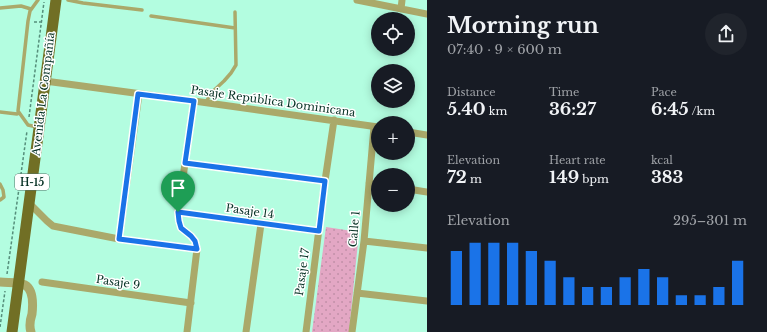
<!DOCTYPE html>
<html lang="en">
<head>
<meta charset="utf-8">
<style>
  :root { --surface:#171b24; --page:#20242c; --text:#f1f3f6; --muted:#9ea1a6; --accent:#1a73e8 }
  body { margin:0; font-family:"Libre Baskerville",serif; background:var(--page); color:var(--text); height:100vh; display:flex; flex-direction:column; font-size:15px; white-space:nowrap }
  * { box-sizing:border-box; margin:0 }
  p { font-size:13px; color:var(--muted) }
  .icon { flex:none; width:22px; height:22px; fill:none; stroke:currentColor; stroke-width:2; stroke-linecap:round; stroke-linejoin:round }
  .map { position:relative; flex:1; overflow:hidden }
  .panel { display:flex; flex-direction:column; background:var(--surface); width:340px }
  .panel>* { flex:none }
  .fabs { position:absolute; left:371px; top:12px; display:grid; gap:8px }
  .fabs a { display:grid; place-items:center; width:44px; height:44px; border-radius:50%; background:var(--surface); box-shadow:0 2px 10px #0003; font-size:20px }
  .pin { position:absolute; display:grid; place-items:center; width:34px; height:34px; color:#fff; margin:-41px -17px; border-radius:50% 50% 50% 0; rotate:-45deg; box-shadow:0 0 4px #0007 }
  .pin .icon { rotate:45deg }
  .round { display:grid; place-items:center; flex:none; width:42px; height:42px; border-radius:21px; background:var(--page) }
  .head { display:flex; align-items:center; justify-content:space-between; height:68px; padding:0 20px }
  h1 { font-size:22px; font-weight:800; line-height:30px }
  .stats { display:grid; grid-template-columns:repeat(3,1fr); gap:6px; height:68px; padding:4px 20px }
  .stats div { display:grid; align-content:center }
  .stats b { font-size:17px; font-weight:800 }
  .stats small { font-size:11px; font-weight:400 }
  .stats p { font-size:11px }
  .chart { height:112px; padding:8px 20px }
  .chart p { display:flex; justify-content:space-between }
  .chart svg { width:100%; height:72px; margin-top:4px; stroke:var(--accent); stroke-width:6 }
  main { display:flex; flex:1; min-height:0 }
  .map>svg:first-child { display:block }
</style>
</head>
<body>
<main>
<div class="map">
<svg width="427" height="332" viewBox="0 0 427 332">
  <defs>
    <pattern id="park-dots" width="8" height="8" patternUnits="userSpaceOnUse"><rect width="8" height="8" fill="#e3a7c4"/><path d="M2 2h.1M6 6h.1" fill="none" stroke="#c190a8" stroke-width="1.8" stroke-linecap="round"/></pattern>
  </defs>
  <rect width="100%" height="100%" fill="#b3fde0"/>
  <path fill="url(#park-dots)" d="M326 227 359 232 349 332H312Z"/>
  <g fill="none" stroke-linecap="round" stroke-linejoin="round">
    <path stroke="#558e7a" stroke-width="1.5" stroke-dasharray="3 2" stroke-linecap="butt" d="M34 22H42
      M29 117 44 2
      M7 274 27 131
      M0 327 5 291"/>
    <path stroke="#aaa96a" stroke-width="3.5" d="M68 0 83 3 142 10
      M0 8 21 6 31 9
      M151 16 235 28
      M206 103 210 94 224 81 231 73 236 65 235 12
      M0 112 17 114 19 113
      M37 127 28 125 18 111 28 21 30 11 38 0
      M0 184 3 190 4 197 0 200"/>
    <path stroke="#aaa96a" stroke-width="7" d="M357 0 427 14
      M401 9 402 0
      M45 81 194 101 378 127
      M408 132 427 135
      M185 163 325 181
      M369 183 378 185
      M408 189 427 192
      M29 203 47 221 53 226 119 239 197 249
      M178 212 319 231
      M119 239 139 94
      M364 241 427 248
      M42 282 191 303
      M357 293 427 301
      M187 332 197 249 195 241 191 236 181 228 179 221 178 212 194 101
      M246 332 261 224
      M306 332 325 181 334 120
      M352 332 364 241 374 127"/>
    <path stroke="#aaa96a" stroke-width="9" d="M0 282C8 283 18 282 25 285 34 290 33 305 32 314 30 320 29 326 31 332"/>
    <path stroke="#716f25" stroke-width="11" d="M12 332 56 0"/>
  </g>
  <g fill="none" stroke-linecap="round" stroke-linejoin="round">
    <defs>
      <path id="route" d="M138 94 194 101 185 163 325 181 319 231 178 212 179 221 181 228 191 236 195 241 197 249 119 239Z"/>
    </defs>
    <use href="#route" stroke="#fff" stroke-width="8"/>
    <use href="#route" stroke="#1a73e8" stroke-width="5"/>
  </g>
  <g text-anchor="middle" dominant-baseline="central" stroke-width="3" stroke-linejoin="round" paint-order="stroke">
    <rect fill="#fff" stroke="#517066" stroke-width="1" x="15" y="174" width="34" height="16" rx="3"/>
    <g font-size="10" font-weight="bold" fill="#073225">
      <text x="32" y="182">H-15</text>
    </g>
    <g font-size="11" fill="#073225" stroke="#fff">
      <text transform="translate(43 94) rotate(-83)">Avenida La Compañía</text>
      <text transform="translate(273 101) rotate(8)">Pasaje República Dominicana</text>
      <text transform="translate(250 211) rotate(8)">Pasaje 14</text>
      <text transform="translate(354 229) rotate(-85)">Calle 1</text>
      <text transform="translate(302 272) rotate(-82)">Pasaje 17</text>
      <text transform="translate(118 282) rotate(8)">Pasaje 9</text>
    </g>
  </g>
</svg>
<div class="fabs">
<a><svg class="icon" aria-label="locate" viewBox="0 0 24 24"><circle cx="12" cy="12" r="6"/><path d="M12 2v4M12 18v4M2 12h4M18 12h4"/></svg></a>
<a><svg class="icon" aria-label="layers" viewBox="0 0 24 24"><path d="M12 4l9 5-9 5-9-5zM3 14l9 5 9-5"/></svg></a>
<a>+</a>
<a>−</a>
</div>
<div class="pin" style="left:178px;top:212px;background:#1e9e55"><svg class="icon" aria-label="arrive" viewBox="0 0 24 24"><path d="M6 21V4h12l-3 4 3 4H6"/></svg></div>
</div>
<section class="panel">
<div class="head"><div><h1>Morning run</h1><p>07:40 · 9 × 600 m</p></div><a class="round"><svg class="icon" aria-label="share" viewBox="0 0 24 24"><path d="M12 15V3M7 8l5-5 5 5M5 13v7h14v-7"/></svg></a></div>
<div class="stats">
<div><p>Distance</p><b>5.40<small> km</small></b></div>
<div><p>Time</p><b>36:27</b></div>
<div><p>Pace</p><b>6:45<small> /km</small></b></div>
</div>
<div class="stats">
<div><p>Elevation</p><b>72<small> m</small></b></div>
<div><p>Heart rate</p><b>149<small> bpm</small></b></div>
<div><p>kcal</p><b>383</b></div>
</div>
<div class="chart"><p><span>Elevation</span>295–301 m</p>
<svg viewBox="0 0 160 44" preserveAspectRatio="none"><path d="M5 44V11M15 44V6M25 44V6M35 44V6M45 44V11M55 44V17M65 44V27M75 44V33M85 44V33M95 44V27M105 44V22M115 44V27M125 44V38M135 44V38M145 44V33M155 44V17"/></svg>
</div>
</section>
</main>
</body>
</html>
